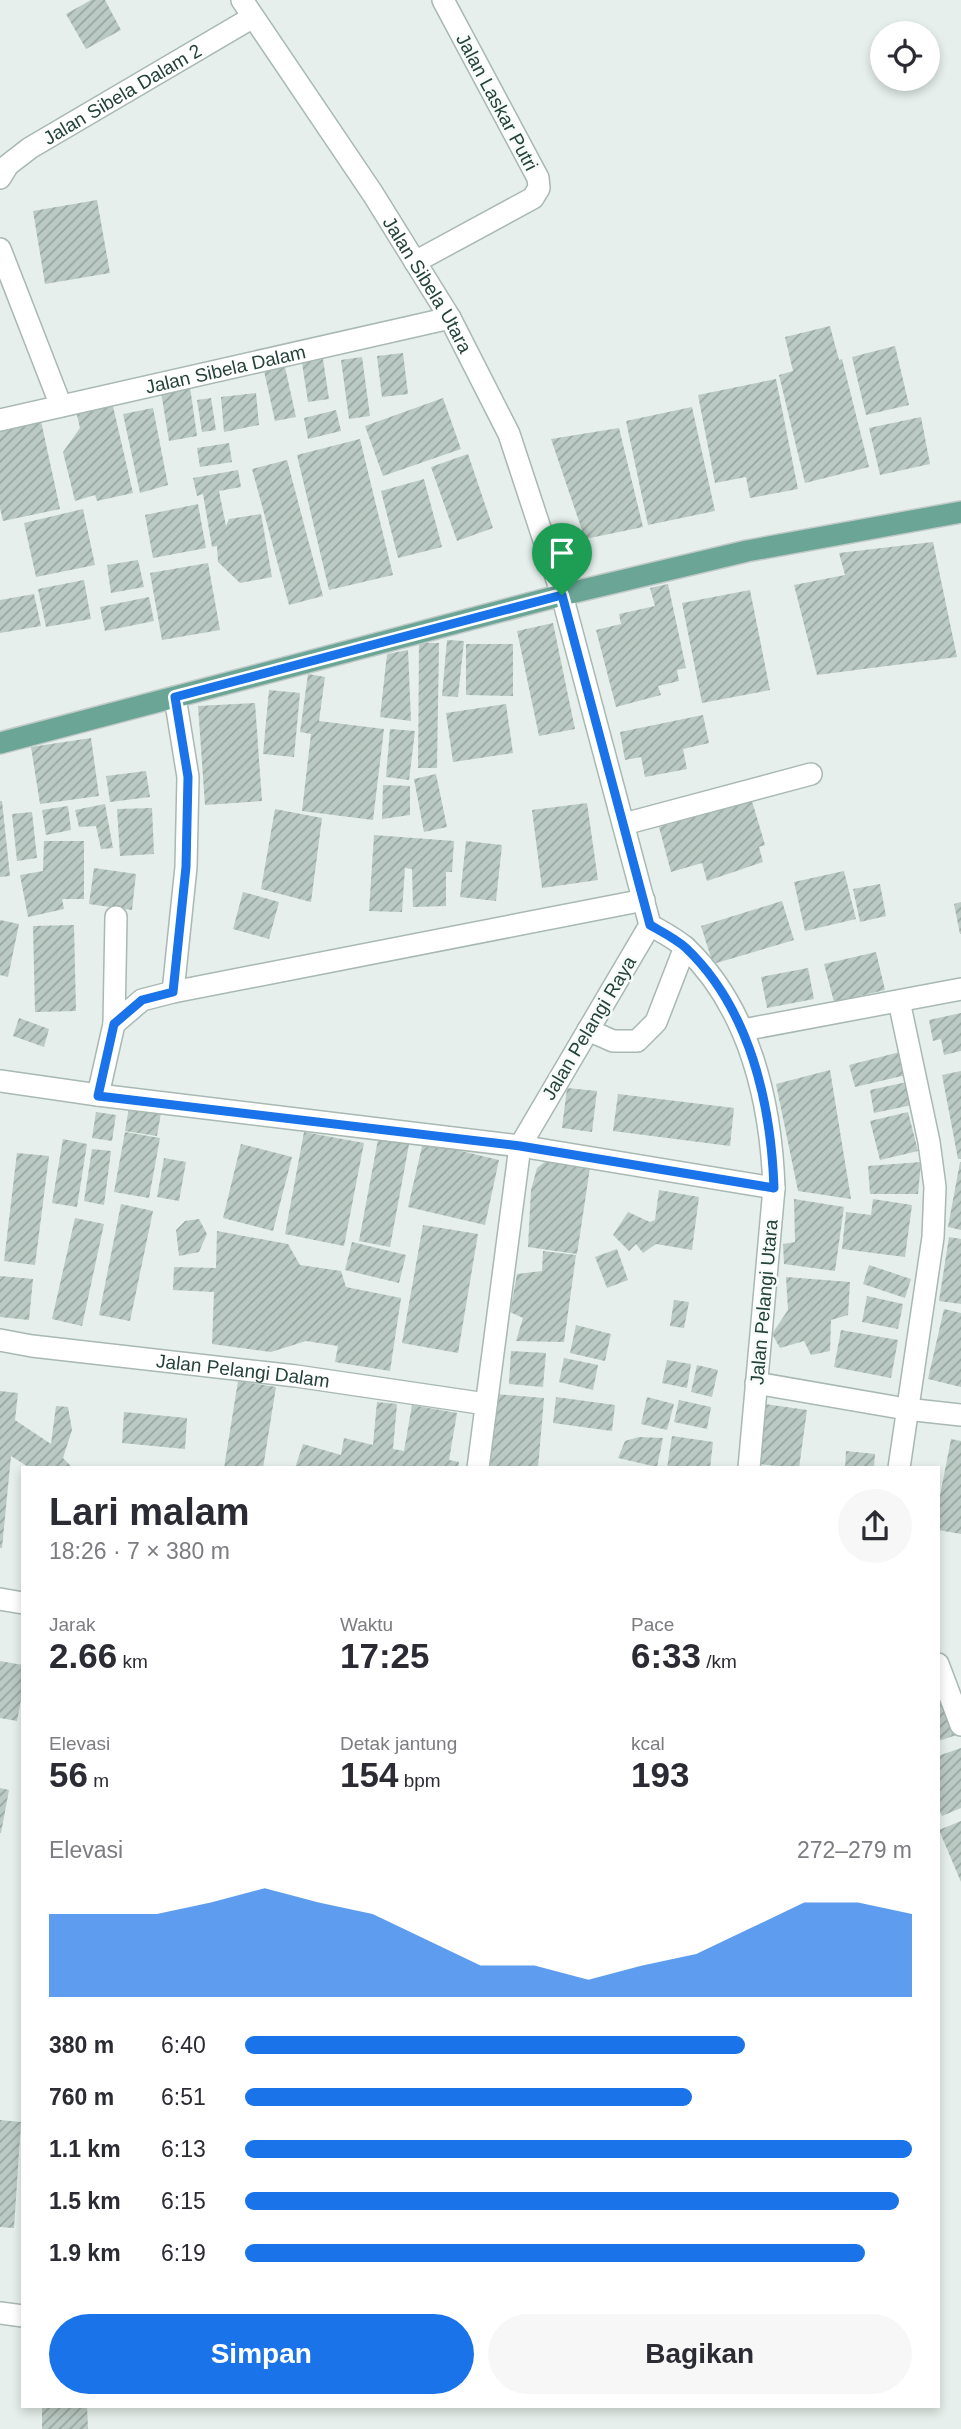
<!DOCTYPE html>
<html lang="id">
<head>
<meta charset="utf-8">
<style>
  :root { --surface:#fff; --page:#f7f7f7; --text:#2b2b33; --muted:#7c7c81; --accent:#1a73e8 }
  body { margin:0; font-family:Helvetica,sans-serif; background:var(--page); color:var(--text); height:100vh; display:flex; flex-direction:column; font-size:26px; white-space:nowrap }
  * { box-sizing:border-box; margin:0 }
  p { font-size:23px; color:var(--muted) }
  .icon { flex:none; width:38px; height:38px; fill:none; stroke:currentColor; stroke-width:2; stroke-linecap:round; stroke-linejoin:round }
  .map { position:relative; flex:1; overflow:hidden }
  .side { position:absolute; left:21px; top:1466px; width:919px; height:942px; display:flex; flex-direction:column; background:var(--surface); border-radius:0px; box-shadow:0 4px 10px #0003 }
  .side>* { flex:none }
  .fabs { position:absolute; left:870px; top:21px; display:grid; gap:14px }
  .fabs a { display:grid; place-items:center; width:70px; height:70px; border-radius:50%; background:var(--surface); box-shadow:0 4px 10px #0003; font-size:35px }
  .pin { position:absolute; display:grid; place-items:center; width:60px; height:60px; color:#fff; margin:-72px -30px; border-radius:50% 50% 50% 0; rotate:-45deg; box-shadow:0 0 7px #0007 }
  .pin .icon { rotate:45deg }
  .round { display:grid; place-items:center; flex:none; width:74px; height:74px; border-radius:37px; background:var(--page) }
  .headline { display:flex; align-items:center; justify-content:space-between; height:119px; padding:0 28px }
  h1 { font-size:38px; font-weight:700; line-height:52px }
  .figures { display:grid; grid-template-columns:repeat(3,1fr); gap:10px; height:119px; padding:7px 28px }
  .figures div { display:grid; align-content:center }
  .figures b { font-size:35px; font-weight:700 }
  .figures small { font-size:19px; font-weight:400 }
  .figures p { font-size:19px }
  .chart { height:196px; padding:14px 28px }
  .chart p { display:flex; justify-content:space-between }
  .chart svg { width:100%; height:126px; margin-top:7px; fill:var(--accent); opacity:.7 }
  .button { display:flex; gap:14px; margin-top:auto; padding:14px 28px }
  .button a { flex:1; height:80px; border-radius:42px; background:var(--accent); color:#fff; font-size:28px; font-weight:700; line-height:80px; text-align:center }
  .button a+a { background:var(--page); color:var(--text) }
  ul { padding:0 28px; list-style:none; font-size:23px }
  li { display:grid; grid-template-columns:112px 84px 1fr; align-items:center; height:52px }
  li i { height:18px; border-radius:9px; background:var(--accent) }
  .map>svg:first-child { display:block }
</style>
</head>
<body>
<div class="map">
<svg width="961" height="2429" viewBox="0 0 961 2429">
  <defs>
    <pattern id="building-hatch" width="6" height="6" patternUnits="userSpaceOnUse" patternTransform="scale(1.75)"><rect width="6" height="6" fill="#bbcac4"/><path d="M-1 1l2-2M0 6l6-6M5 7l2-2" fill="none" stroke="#98a6a0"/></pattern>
  </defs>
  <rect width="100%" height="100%" fill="#e6efeb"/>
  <path fill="url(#building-hatch)" d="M91 0H105L121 30 86 49 66 14Z
    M97 200 110 273 45 284 33 211Z
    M830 326 839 360 842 359 869 467 805 483 779 375 793 371 785 337Z
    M895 346 909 405 866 415 852 357Z
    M403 353 408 394 382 397 377 356Z
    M362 357 370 416 349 419 341 360Z
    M323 359 329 399 308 402 302 363Z
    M285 367 296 417 275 421 264 371Z
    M776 379 798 489 750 498 746 477 715 483 698 395Z
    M190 387 197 436 169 441 161 392Z
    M256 393 259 425 224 432 221 397Z
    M211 398 216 430 202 432 197 400Z
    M443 398 461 449 383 476 365 426Z
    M112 402 133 493 97 501 95 495 75 501 63 452 80 428 76 411Z
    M692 407 715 511 648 525 626 421Z
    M153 408 168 485 140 493 123 414Z
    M336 410 341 431 308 439 304 418Z
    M921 417 930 464 880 475 869 428Z
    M41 421 60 509 3 521 0 508V430Z
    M619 428 643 527 585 539 551 439Z
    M360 439 393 575 329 590 297 455Z
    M229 443 232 462 200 467 197 448Z
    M468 454 493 528 457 541 431 467Z
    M287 460 323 596 289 605 252 469Z
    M238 470 241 487 219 491 226 526 229 519 261 514 272 577 240 583 218 562 217 546 212 547 203 494 197 496 193 478Z
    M424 479 442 547 398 558 381 491Z
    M198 504 206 548 153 558 145 515Z
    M83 509 95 565 36 577 24 523Z
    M933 542 957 657 817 675 794 585 845 575 839 553Z
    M138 560 144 587 111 593 107 565Z
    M208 563 220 630 162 640 150 573Z
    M84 580 91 619 46 627 38 589Z
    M668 584 686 668 677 670 679 681 658 686 661 695 616 707 596 630 621 624 619 614 655 606 650 588Z
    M750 590 770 690 702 703 682 603Z
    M34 594 41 626 0 633V600Z
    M149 597 154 621 105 631 100 607Z
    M553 623 575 729 539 736 517 631Z
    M447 640 464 641 458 697 442 696Z
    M419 643H439L437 768H418Z
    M466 644H513V696L466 695Z
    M408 650 411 721 380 717 387 654Z
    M308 674 325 677 319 721 384 729 373 820 302 811 311 734 300 732Z
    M269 690 300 693 294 757 263 754Z
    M255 703 262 801 205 805 198 706Z
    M506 704 513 753 453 762 446 713Z
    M703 715 709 743 683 749 687 769 645 777 641 757 625 760 620 732Z
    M390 729 415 731 409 780 386 777Z
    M91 738 99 796 40 804 31 747Z
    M146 771 150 797 110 802 106 776Z
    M436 774 447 827 424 832 414 779Z
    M383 785 410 786V815L382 819Z
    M0 801H2L10 876 0 877Z
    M752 801 765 845 759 847 763 862 707 881 702 863 671 872 659 827Z
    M587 803 598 880 542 888 532 810Z
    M105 804 113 848 101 849 96 826 79 827 75 810Z
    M68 806 71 830 46 835 42 810Z
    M152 808 154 854 120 856 117 809Z
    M275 809 322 818 311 902 261 889Z
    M32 812 37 858 17 861 12 814Z
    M374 835 454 841 452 872H446V906L413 907 412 869 405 868 402 912 369 911Z
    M44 841H84V899H62L64 909 28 917 20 875 43 871Z
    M466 841 502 845 496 901 460 897Z
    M94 868 136 874 132 910 89 904Z
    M844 871 856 919 805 931 794 882Z
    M880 884 886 916 860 922 853 889Z
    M243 892 279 902 269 939 233 929Z
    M782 901 794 940 713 964 701 926Z
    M961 902V934H960L954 904Z
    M0 920 19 924 8 977 0 975Z
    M74 925 76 1011 35 1012 33 926Z
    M876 952 885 990 834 1002 824 964Z
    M808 968 814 999 767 1008 761 977Z
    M961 1013V1051L944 1055 941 1039 933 1041 929 1020Z
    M19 1018 49 1029 44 1047 13 1036Z
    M900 1052 906 1075 855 1087 849 1065Z
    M830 1070 851 1199 798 1191 776 1084Z
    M961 1071V1159H958L942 1075Z
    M907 1082 912 1105 874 1113 870 1090Z
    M567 1088 597 1091 592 1132 562 1128Z
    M618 1094 734 1108 730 1146 613 1131Z
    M130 1101 162 1107 157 1136 125 1131Z
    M96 1112 116 1115 112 1141 92 1138Z
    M908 1112 918 1151 880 1160 870 1121Z
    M125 1132 160 1138 149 1198 114 1192Z
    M304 1132 364 1143 344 1246 285 1234Z
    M379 1134 410 1139 390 1247 359 1241Z
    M63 1139 87 1144 77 1207 52 1203Z
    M423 1142 499 1160 485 1225 408 1207Z
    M241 1144 292 1157 273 1231 223 1218Z
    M92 1149 111 1151 104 1205 84 1201Z
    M17 1153 49 1156 35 1265 4 1261Z
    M551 1157 591 1161 577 1254 528 1247 531 1190 537 1168Z
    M164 1158 186 1162 179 1201 157 1197Z
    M921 1162 918 1194H870L868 1166Z
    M960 1162H961V1230L948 1227Z
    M659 1190 699 1197 692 1250 656 1244 643 1253 636 1244 629 1251 613 1235 628 1212 650 1222 655 1220Z
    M794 1199 844 1207 835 1271 784 1264 783 1244 795 1242Z
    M873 1199 912 1205 905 1257 842 1249 846 1212 871 1215Z
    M121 1204 153 1211 130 1321 99 1315Z
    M75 1218 104 1224 82 1326 52 1319Z
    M199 1219 207 1234 199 1252 179 1256 176 1230 185 1221Z
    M423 1225 478 1234 458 1353 402 1343Z
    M217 1231 288 1244 300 1265 341 1271 346 1287 401 1298 390 1371 335 1362 338 1346 306 1341 271 1352 212 1344 214 1292 173 1290 174 1267 216 1268Z
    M949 1237 961 1239V1304L939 1301Z
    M352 1242 406 1255 399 1283 345 1270Z
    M617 1249 628 1280 607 1288 595 1257Z
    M543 1251 576 1255 564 1342 516 1341 523 1318 510 1312 517 1274 542 1271Z
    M869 1265 911 1279 905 1298 863 1284Z
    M0 1276 33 1279 29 1320 0 1317Z
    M786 1277 850 1282 848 1315 831 1320 830 1351 811 1355 804 1341 780 1348 772 1334 788 1310Z
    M867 1296 903 1304 898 1329 862 1322Z
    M674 1300 689 1302 684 1328 670 1326Z
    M944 1309 961 1313V1387L928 1379Z
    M576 1325 611 1334 605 1361 570 1353Z
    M841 1330 898 1340 891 1378 834 1367Z
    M511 1351 546 1353 543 1387 509 1384Z
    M564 1358 598 1365 593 1390 559 1382Z
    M667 1360 691 1364 687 1388 662 1383Z
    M697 1365 718 1370 712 1397 691 1392Z
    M238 1381 276 1387 263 1468H224Z
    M0 1391 18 1393 15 1420 51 1444 56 1406 68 1407 72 1430 63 1458 73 1468H30L11 1456 2 1548H0Z
    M496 1394 544 1398 538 1468H490Z
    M556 1397 615 1405 612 1431 553 1423Z
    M647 1397 674 1404 667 1430 641 1424Z
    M679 1400 711 1407 707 1429 674 1422Z
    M377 1402 397 1404 393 1449 404 1451 412 1405 457 1413 449 1460 459 1462 458 1468H295L303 1444 341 1455 344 1438 373 1445Z
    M765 1404 807 1410 799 1468 758 1464Z
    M124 1412 187 1418 185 1449 122 1443Z
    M672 1436 713 1442 710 1468H667Z
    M639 1437 663 1438 657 1467 618 1458 625 1441Z
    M951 1439 961 1441V1534L938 1530V1506Z
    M846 1451 875 1454 874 1468H845Z
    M0 1661 23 1665V1688L17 1721 0 1718Z
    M938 1668 960 1734 938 1741Z
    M961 1748V1808L942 1816 938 1808V1756Z
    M0 1788 9 1790 1 1833H0Z
    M961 1821V1882L939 1830Z
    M0 2120 21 2122 14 2228 0 2227Z
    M42 2406H87L88 2429H42Z"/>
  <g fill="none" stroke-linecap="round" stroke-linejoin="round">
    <defs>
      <g id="minor">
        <path id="s1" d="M242 0 373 194 450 318 509 434 562 595 650 925 520 1146 478 1468"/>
        <path id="s2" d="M0 178 8 165 30 148 253 17"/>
        <path d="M0 249 61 406"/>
        <path d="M415 262 533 198 539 188 538 178 443 0"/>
        <path id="s3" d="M0 420 450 318"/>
        <path d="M624 824 811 774"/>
        <path d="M650 925C662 932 676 939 686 948 750 1009 771 1103 774 1188L749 1468"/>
        <path d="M173 992 186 867 188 777 175 697"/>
        <path d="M899 1001 929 1142 935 1187 933 1237 899 1468"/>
        <path d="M114 1024 116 917"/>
        <path d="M588 1030 613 1041H637L656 1022 685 947"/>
        <path d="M743 1030 961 989"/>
        <path d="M0 1081 98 1095 520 1146 774 1188"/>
        <path d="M98 1095 114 1024 142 1000 173 992 644 900"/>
        <path id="s4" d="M0 1340 32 1346 296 1376 486 1404"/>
        <path d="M756 1383 906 1409 961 1415"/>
        <path d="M0 1599 23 1603"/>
        <path d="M938 1664 961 1725"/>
        <path d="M0 2313 23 2316"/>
      </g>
      <path id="major" d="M0 743 562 595 747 551 961 512"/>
    </defs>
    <use href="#minor" stroke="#a8b8b2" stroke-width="24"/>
    <use href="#major" stroke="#c2cac8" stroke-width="24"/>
    <use href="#minor" stroke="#fff" stroke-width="21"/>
    <use href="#major" stroke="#6aa596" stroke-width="21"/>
  </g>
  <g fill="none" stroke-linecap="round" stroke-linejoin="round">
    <defs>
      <path id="route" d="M562 595 650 925C662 932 676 939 686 948 750 1009 771 1103 774 1188L520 1146 98 1096 114 1024 142 1000 173 992 186 867 188 777 175 697Z"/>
    </defs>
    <use href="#route" stroke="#fff" stroke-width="14"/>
    <use href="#route" stroke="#1a73e8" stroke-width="9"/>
  </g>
  <g text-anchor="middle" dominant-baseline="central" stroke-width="5" stroke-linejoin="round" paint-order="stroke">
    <g font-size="19" fill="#24423a" stroke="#f7fbf9">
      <text stroke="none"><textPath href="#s2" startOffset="150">Jalan Sibela Dalam 2</textPath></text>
      <text transform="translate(497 102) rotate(62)">Jalan Laskar Putri</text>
      <text stroke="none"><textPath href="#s1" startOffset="340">Jalan Sibela Utara</textPath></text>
      <text stroke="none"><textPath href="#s3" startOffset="231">Jalan Sibela Dalam</textPath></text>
      <text transform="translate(589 1028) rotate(-59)">Jalan Pelangi Raya</text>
      <text transform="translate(764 1302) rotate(-85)">Jalan Pelangi Utara</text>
      <text stroke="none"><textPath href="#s4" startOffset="245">Jalan Pelangi Dalam</textPath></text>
    </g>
  </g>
</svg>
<div class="fabs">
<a><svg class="icon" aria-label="locate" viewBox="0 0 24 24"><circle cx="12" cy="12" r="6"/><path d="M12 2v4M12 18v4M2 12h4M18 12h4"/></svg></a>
</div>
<div class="pin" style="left:562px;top:595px;background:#1e9e55"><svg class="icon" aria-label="arrive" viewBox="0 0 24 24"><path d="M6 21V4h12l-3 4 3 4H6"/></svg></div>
<section class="side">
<div class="headline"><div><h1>Lari malam</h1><p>18:26 · 7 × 380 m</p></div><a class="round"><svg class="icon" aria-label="share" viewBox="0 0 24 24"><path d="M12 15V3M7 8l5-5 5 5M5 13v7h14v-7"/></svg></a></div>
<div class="figures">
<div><p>Jarak</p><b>2.66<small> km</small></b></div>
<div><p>Waktu</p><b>17:25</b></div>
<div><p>Pace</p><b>6:33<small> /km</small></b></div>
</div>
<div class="figures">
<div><p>Elevasi</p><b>56<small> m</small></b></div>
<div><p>Detak jantung</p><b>154<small> bpm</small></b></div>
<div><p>kcal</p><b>193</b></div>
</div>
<div class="chart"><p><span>Elevasi</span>272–279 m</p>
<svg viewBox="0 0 160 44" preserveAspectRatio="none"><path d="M0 44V15L10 15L20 15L30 11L40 6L50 11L60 15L70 24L80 33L90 33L100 38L110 33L120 29L130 20L140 11L150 11L160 15V44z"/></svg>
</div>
<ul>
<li><b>380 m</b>6:40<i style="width:75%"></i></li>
<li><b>760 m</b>6:51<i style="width:67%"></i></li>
<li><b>1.1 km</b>6:13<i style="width:100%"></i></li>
<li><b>1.5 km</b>6:15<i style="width:98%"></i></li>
<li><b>1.9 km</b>6:19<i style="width:93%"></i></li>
</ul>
<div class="button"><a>Simpan</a><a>Bagikan</a></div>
</section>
</div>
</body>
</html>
